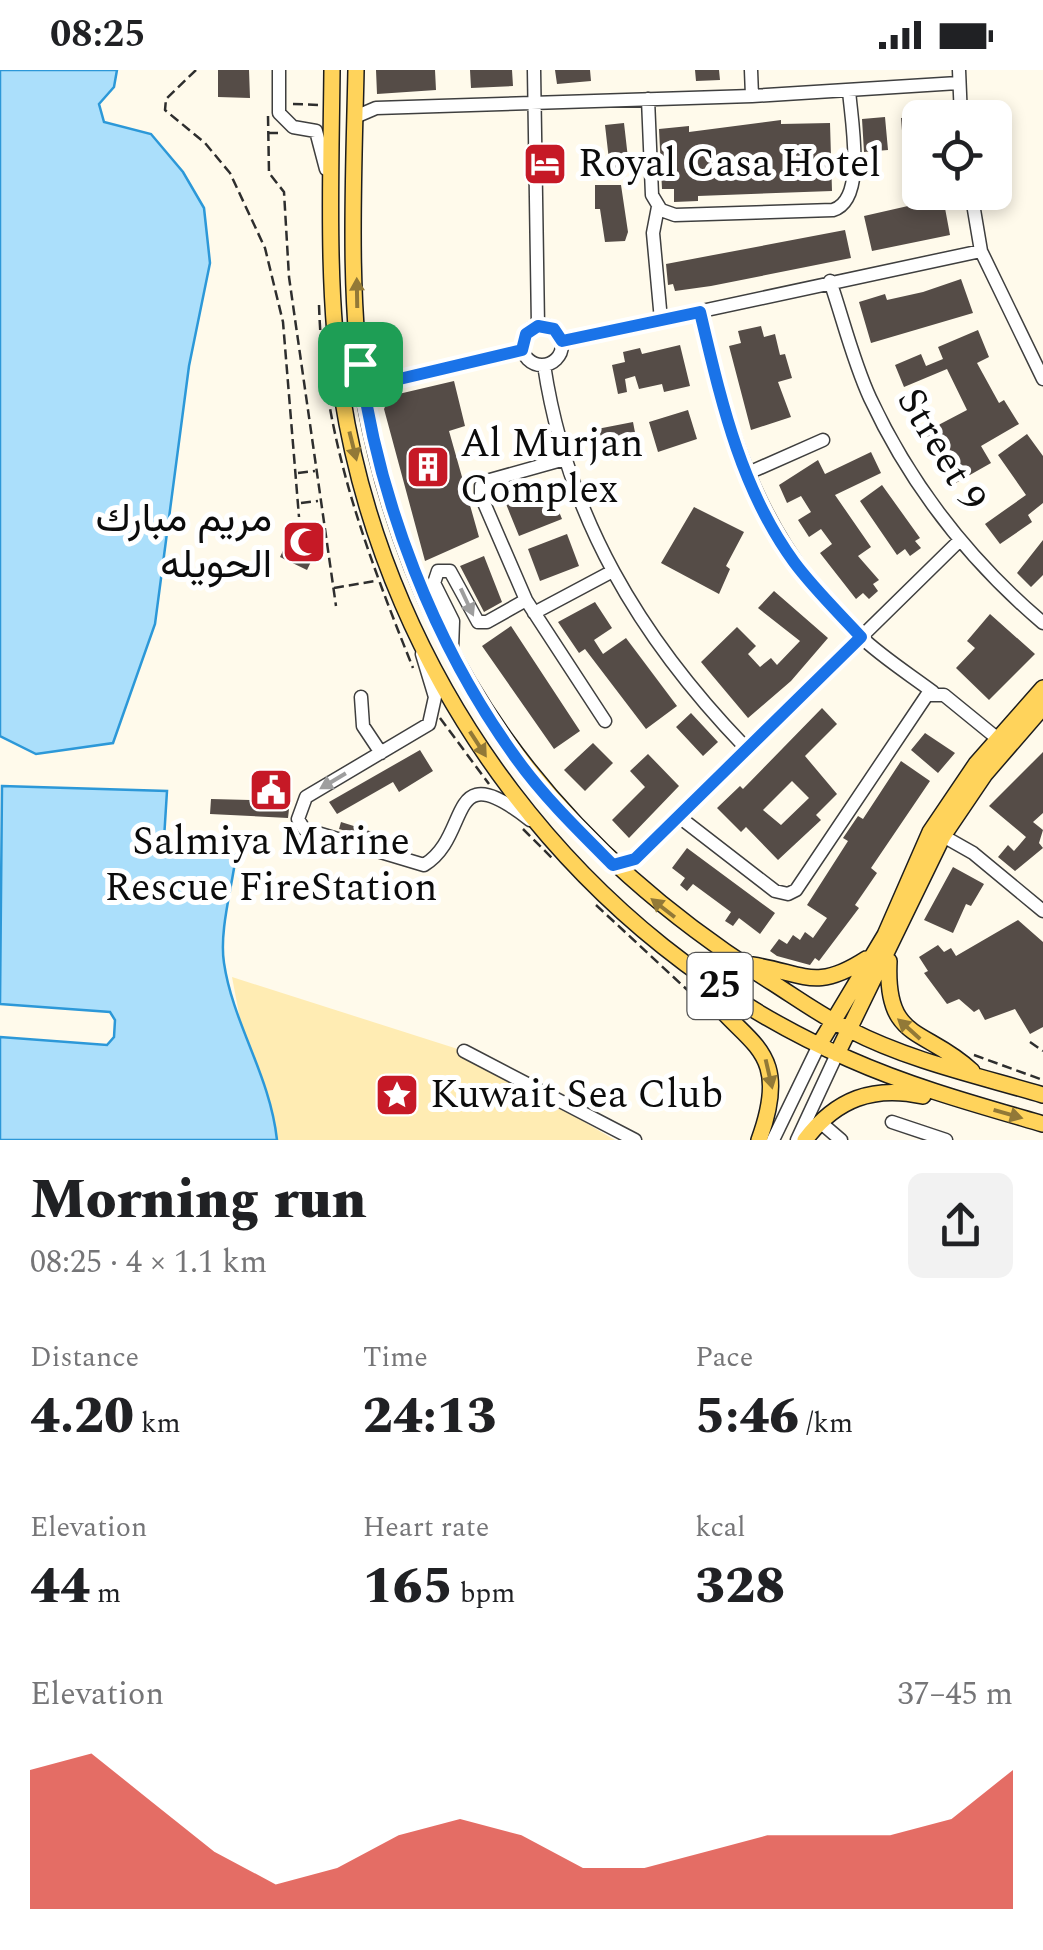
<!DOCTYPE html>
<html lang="en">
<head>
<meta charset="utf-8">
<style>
  :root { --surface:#fff; --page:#f2f2f2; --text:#202124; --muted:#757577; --accent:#d93025 }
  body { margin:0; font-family:Spectral,Vazirmatn,serif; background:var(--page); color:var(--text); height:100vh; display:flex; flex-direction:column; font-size:38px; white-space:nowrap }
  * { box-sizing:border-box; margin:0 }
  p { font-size:32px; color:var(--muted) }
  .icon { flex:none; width:55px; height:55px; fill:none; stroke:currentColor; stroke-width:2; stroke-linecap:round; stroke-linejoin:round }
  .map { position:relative; height:1070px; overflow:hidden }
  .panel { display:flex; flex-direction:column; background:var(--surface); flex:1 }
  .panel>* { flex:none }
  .tools { position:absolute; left:902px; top:30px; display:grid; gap:20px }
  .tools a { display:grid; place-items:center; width:110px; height:110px; border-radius:15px; background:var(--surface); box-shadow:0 5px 15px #0003; font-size:50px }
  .pin { position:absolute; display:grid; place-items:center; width:85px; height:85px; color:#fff; margin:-42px; border-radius:20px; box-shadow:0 5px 15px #0006 }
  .round { display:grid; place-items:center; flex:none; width:105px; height:105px; border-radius:15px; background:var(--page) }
  .headline { display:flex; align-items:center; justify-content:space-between; height:170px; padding:0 30px }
  h1 { font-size:55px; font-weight:800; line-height:75px }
  .metrics { display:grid; grid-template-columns:repeat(3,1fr); gap:15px; height:170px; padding:10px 30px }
  .metrics div { display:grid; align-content:center }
  .metrics b { font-size:50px; font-weight:800 }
  .metrics small { font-size:28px; font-weight:400 }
  .metrics p { font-size:28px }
  .chart { height:280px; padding:20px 30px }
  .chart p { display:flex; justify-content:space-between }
  .chart svg { width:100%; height:180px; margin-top:10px; fill:var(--accent); opacity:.7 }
  .status { display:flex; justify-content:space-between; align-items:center; height:70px; padding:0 50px; background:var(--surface); direction:ltr }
  .status svg { height:28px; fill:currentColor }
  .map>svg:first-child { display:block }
</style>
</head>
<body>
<div class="status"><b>08:25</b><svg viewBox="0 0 49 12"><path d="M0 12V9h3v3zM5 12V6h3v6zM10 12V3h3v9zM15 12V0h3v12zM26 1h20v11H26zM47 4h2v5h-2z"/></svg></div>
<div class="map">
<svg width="1043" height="1070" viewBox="0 0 1043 1070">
  <rect width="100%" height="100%" fill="#fffaeb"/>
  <path fill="#ffecb3" d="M232 907 464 981 615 1070H263Z"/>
  <path fill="#abdffb" stroke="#2c98d8" stroke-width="2.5" d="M0 0H117L114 17 99 34 104 52 151 64 183 102 204 138 210 193 189 296 155 554 113 673 36 684 0 666Z
    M2 716 167 721 163 785H236C232 818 219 861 224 893 233 954 270 1005 277 1070H0V967L107 975 114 967 115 950 110 942 0 934Z"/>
  <path fill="#554c47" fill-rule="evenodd" d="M218 0H249L250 28 218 27Z
    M376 0H435L436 20 377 24Z
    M470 0H512L513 16 471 18Z
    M555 0H590L591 11 557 14Z
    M695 0H719L720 10 696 11Z
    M885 47 888 80 864 82 862 49Z
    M920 47V122H942L950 165 872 181 864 146 908 136 901 48Z
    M781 50V54L830 53 832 121 698 126V131L674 132V119H662L659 59 689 56V62Z
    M624 53 629 97 610 99 605 55Z
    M595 115H621L628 162 625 171 605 172 600 139H595Z
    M845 160 851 188 711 216 675 221 673 214 668 215 666 194Z
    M961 209 973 243 871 273 859 232 885 224 887 230 923 222Z
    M761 256 764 267 775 264 780 285 785 284 792 308 778 312 791 347 751 360 729 276 741 273 738 261Z
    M978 260 989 287 977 293 999 333 1004 330 1019 354 981 376 991 393 954 414 925 362 967 340 947 299 904 317 895 295 921 284 926 296 943 289 938 277Z
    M680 275 690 316 664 322 662 314 639 319 635 306 625 309 627 322 618 324 612 295 625 292 623 282 640 278 642 284Z
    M454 311 465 356 449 361 479 467 425 491 384 339 390 326Z
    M688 340 697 369 658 382 649 352Z
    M633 352 638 378 597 386 592 360Z
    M1027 364 1043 386V433L1028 445 1032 452 1000 474 985 454 1026 425 998 385Z
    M871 382 881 403 835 425 871 477 858 486 879 510 873 514 878 521 869 529 863 523 856 529 820 483 832 474 821 459 809 467 798 450 811 442 801 426 787 433 779 415 818 390 825 404Z
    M882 415 920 468 915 471 921 478 910 486 905 479 897 485 860 431Z
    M549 417 562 449 519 466 506 434Z
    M694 437 744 462 726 496 730 499 719 524 661 493Z
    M297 451 324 465 307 500 280 487Z
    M567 464 579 496 540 511 528 479Z
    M1043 470V505L1031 517 1017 503Z
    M484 486 502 532 484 542 460 496Z
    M774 521 828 568 791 611 748 648 701 592 737 557 756 576 748 584 760 597 771 588 777 595 800 571 758 538Z
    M595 532 612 558 594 570 603 584 626 568 677 636 646 659 585 579 579 583 558 552Z
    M990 544 1035 584 989 630 956 598 975 578 967 571Z
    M511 556 580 661 554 679 482 576Z
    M822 638 837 654 805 686 837 724 816 745 821 750 778 790 746 757 741 762 717 738 740 716 743 719ZM792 711 809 728 781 755 763 740Z
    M691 643 718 672 703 686 676 657Z
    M925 663 955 683 938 703 911 680Z
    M593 673 613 693 585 721 564 700Z
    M420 680 433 701 399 722 393 712 337 744 329 732Z
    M1043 682V743L1033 752 1043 760 1039 773 1043 778 1015 801 998 787 1008 775 1014 781 1026 767 989 736Z
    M648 684 679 716 629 768 612 750 645 717 630 701Z
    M901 691 930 711 871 798 877 803 855 835 859 838 819 891 815 888 810 895 777 886 770 881 779 869 787 874 793 865 800 870 805 862 813 868 827 848 807 835 848 771 843 768 858 746 863 749Z
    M251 709 292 712 288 748 210 744 211 729 250 730Z
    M341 752 411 774 410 780 339 759Z
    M687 778 775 843 760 864 739 848 733 856 725 851 731 842 693 814 687 821 680 815 685 808 672 798Z
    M953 797 984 814 971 836 966 834 953 863 924 850Z
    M1018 850 1043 872V957L1030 964 1015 939 985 950 979 939 974 942 959 929 947 934 924 903 928 901 919 887 938 875 944 882 951 878 956 886Z"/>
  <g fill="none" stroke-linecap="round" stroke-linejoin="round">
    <defs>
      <path id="minor" d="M279 0V43L293 57 316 61 326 99
        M534 0 538 256
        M751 0 752 26
        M959 0 961 48
        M648 29 652 125 661 140 675 145 833 140C867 130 851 50 849 20
        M355 47 376 38 752 26 958 13
        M971 122 981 181 1043 309
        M658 137 653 163 661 250
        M830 211C843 249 853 291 870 328 911 416 969 490 1043 553
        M700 242C731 371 761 472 860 566 882 587 909 604 933 622
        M522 275a20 20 0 1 1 40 0a20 20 0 1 1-40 0Z
        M562 271 981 181
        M360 295 391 311
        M544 295C567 447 640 568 745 677
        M365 332 391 311 523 280
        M565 389 490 410 481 416V426L526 530 605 651
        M746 404 823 370
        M534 543 611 502
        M452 579 453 551 434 513 438 501H450L478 552H487L526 530
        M422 584 435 627 429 654 306 727 298 749 304 759 424 795C473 765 444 683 530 750
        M361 627 363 656 381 683
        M678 746 775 821 788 824 796 820 927 625H944L998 669
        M943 766 973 783 1043 841
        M613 795 635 789 959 471
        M464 981 635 1070
        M820 1052 841 1070
        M892 1052 946 1070
        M773 1070 819 975
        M797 1070 837 984"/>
      <path id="major" d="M332 0C331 107 326 219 342 325 387 613 581 872 849 989 912 1017 978 1035 1043 1054
        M356 0C354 101 347 234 365 332 413 589 553 776 773 913 798 929 823 947 850 960 910 991 979 1006 1043 1025
        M889 891C885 973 925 957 972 1001
        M752 895C804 903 815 922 866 889
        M695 902C733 977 797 966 759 1070
        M819 975 885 865 930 762 976 694 1043 618
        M837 984 943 766 985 704 1043 637
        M805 1070C836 1029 873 1015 923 1026"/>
    </defs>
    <use href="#minor" stroke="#3f3f3f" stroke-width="15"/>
    <use href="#major" stroke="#1d1d1d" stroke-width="18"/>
    <path stroke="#2e2e2e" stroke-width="2.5" stroke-dasharray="10 5" stroke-linecap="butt" d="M196 0 166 29 165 40 205 73 230 103 265 178 283 252 299 447
      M293 34 320 35
      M268 46 269 103 284 122 289 207 336 536
      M268 63H281
      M319 235C323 367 365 478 413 598
      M298 403 315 401
      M301 433 318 431
      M334 518 375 511
      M440 648 489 714
      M523 759 553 789
      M596 835 696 928
      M1030 972 1043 981
      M974 985 1043 1010"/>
    <use href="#minor" stroke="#fff" stroke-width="12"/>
    <use href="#major" stroke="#ffd35b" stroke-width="15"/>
  </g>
  <defs><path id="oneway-solid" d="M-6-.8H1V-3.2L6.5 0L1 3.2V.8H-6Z" transform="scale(2.5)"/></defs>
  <g fill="#927937">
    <use href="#oneway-solid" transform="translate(357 223) rotate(-91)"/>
    <use href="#oneway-solid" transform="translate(353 376) rotate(76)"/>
    <use href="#oneway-solid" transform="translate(478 674) rotate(57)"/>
    <use href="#oneway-solid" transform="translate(663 838) rotate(-142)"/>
    <use href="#oneway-solid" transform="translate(909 959) rotate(-138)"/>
    <use href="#oneway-solid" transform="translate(769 1004) rotate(77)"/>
    <use href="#oneway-solid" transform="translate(1008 1044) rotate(16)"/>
  </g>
  <g fill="#9e9e9e">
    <use href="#oneway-solid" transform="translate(467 532) rotate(65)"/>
    <use href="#oneway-solid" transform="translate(333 711) rotate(149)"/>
  </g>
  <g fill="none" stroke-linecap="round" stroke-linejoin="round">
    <defs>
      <path id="route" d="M700 242C721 330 740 418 794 492 814 519 839 543 861 567L635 789 613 795C579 761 543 726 516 688 434 575 379 432 360 294L391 311 522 280 526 264 538 256 554 259 562 271Z"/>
    </defs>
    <use href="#route" stroke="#fff" stroke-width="20"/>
    <use href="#route" stroke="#1a73e8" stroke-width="12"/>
  </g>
  <defs>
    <symbol id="hotel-square" viewBox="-11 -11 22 22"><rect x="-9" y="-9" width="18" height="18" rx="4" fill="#c61926" stroke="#fff"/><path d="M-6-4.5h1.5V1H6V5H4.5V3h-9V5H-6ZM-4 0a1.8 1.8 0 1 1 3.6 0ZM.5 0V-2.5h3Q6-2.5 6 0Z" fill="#fff"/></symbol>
    <symbol id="building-square" viewBox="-11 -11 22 22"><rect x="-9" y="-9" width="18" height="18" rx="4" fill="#c61926" stroke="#fff"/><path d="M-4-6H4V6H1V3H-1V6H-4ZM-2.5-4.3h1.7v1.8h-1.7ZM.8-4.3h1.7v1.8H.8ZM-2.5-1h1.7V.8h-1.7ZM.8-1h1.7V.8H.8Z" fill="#fff"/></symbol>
    <symbol id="mosque-square" viewBox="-11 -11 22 22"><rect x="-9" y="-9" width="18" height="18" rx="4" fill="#c61926" stroke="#fff"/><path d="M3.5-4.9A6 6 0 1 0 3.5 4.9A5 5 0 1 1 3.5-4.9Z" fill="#fff"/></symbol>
    <symbol id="civic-square" viewBox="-11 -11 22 22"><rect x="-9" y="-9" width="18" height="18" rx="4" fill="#c61926" stroke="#fff"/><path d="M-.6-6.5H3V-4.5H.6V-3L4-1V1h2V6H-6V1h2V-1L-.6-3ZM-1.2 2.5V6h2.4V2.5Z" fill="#fff"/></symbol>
    <symbol id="sight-square" viewBox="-11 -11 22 22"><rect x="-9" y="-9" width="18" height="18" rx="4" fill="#c61926" stroke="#fff"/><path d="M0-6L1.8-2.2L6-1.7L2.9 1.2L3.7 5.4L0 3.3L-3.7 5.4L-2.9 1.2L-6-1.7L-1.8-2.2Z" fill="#fff"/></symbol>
  </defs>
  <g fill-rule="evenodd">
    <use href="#hotel-square" x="520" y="69" width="50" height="50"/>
    <use href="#building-square" x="403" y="372" width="50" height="50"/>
    <use href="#mosque-square" x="279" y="447" width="50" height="50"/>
    <use href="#civic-square" x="246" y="695" width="50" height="50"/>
    <use href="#sight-square" x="372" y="1000" width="50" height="50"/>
  </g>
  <g text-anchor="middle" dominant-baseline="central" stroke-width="10" stroke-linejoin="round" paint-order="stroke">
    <rect fill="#fff" stroke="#555" stroke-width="2.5" x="687.5" y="883" width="65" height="66" rx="8"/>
    <g font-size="38" font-weight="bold" fill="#0c0c0c">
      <text x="720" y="916">25</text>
    </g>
    <g font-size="40" fill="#0c0c0c" stroke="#fff" text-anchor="start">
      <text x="578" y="94">Royal Casa Hotel</text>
      <text x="460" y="374">Al Murjan<tspan x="460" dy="46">Complex</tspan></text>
      <text x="272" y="449" text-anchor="end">مريم مبارك<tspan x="272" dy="46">الحويله</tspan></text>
      <text x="271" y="772" text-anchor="middle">Salmiya Marine<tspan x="271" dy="46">Rescue FireStation</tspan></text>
      <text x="430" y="1025">Kuwait Sea Club</text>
    </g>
    <g font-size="40" fill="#0c0c0c" stroke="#fff">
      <text transform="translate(941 380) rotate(59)">Street 9</text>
    </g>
  </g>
</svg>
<div class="tools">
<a><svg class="icon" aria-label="locate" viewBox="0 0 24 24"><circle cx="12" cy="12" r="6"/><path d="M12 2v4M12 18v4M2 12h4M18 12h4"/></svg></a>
</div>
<div class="pin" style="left:360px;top:294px;background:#1e9e55"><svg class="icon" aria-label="arrive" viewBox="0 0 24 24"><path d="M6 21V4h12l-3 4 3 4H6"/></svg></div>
</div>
<section class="panel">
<div class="headline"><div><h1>Morning run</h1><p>08:25 · 4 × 1.1 km</p></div><a class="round"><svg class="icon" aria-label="share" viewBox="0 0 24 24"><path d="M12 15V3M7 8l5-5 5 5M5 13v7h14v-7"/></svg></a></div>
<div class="metrics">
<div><p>Distance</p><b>4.20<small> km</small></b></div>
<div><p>Time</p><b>24:13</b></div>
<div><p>Pace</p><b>5:46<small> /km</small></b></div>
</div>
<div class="metrics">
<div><p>Elevation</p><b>44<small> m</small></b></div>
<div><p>Heart rate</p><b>165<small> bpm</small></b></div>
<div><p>kcal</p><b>328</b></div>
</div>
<div class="chart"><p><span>Elevation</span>37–45 m</p>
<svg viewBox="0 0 160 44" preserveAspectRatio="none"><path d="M0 44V10L10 6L20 18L30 30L40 38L50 34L60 26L70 22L80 26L90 34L100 34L110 30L120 26L130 26L140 26L150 22L160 10V44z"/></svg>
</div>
</section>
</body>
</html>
